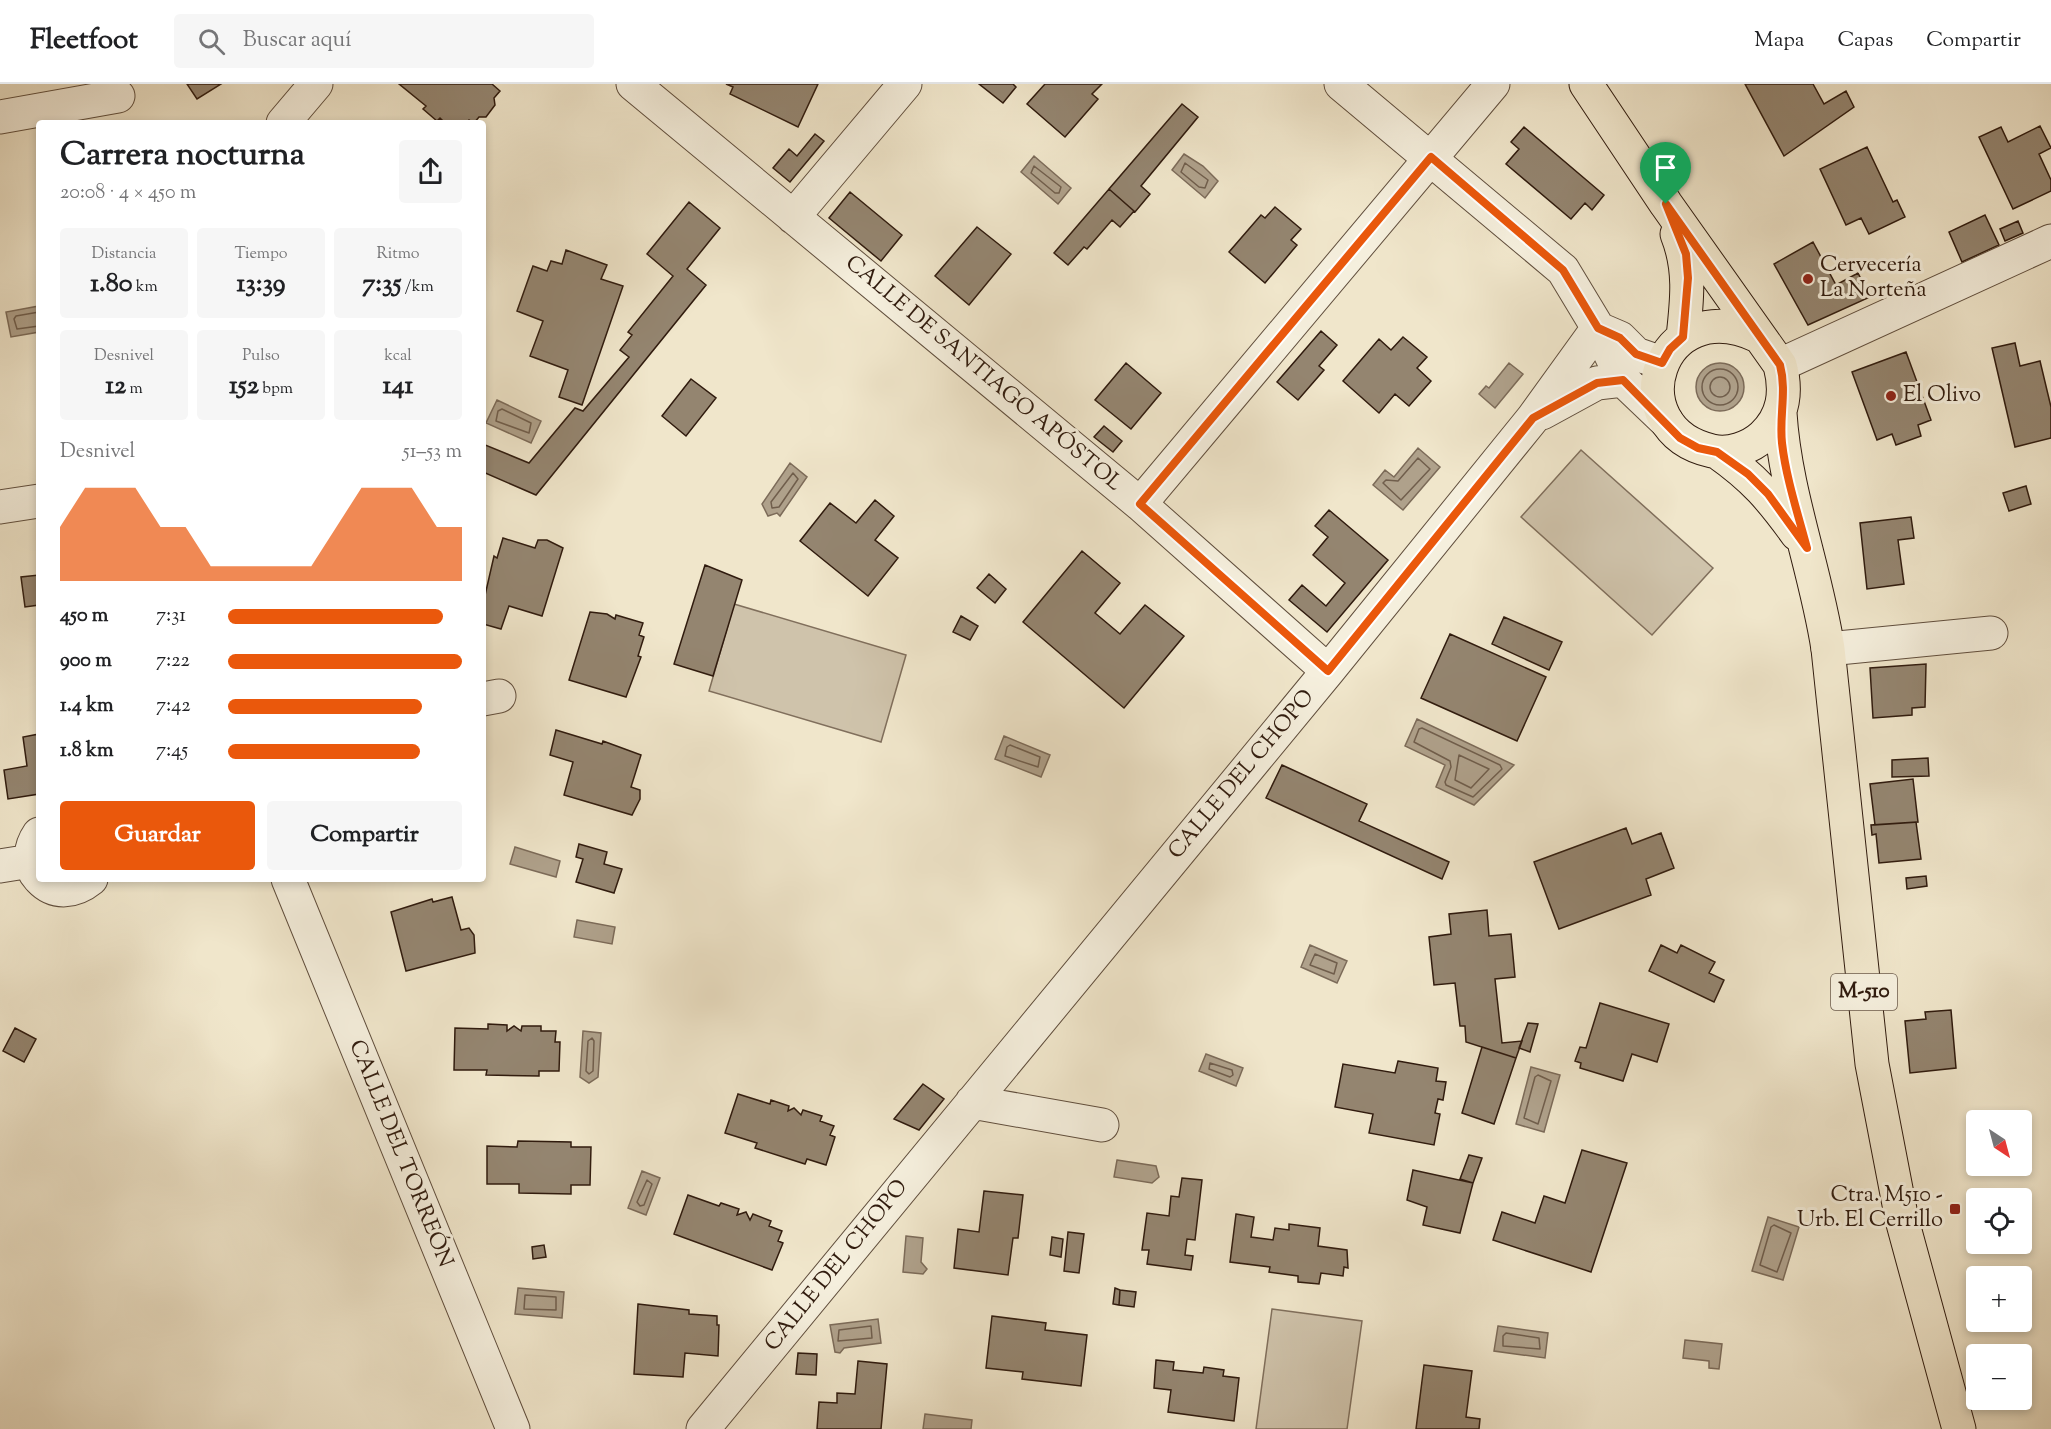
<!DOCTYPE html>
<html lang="es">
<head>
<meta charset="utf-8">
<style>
  :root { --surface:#fff; --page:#f6f6f6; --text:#202124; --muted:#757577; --line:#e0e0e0; --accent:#ea580c }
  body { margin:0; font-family:"Sorts Mill Goudy",serif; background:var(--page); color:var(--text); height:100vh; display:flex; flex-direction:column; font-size:22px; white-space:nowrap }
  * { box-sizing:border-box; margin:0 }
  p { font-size:20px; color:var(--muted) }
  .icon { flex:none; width:33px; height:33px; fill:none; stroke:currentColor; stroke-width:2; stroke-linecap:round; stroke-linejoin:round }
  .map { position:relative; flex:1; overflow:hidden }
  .drawer { position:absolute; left:36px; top:36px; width:450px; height:762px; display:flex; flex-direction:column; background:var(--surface); border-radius:6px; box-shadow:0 3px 9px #0003 }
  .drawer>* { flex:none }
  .needle { width:39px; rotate:144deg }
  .tools { position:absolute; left:1966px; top:1026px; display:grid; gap:12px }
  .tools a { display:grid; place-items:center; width:66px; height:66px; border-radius:6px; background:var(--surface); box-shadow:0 3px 9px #0003; font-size:30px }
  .pin { position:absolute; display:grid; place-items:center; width:51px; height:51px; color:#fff; margin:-62px -26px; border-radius:50% 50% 50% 0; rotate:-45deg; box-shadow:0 0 6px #0007 }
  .pin .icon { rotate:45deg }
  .round { display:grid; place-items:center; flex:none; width:63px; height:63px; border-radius:6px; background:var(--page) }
  .headline { display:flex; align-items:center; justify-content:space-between; height:102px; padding:0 24px }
  h1 { font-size:33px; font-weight:700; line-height:45px }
  .figures { display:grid; grid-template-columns:repeat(3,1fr); gap:9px; height:102px; padding:6px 24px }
  .figures div { display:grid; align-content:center; border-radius:6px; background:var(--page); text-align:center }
  .figures b { font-size:26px; font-weight:700 }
  .figures small { font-size:16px; font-weight:400 }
  .figures p { font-size:16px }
  .chart { height:168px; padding:12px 24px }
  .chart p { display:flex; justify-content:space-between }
  .chart svg { width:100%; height:108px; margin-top:6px; fill:var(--accent); opacity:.7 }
  .action { display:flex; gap:12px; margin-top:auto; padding:12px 24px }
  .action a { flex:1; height:69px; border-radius:6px; background:var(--accent); color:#fff; font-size:24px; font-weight:700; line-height:69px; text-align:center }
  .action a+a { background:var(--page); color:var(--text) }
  ul { padding:0 24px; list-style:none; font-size:20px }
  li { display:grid; grid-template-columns:96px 72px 1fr; align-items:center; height:45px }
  li i { height:15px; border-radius:8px; background:var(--accent) }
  header { display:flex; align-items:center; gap:36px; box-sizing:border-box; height:84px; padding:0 30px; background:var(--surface); border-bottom:2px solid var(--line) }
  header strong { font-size:28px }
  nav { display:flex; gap:33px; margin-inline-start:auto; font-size:21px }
  .search { width:420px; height:54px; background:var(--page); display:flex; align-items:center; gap:15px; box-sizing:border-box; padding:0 21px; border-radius:6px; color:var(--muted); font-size:22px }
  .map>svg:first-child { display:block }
</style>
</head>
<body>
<header>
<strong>Fleetfoot</strong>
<div class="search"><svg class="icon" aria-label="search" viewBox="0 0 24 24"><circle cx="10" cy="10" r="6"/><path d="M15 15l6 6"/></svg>Buscar aquí</div>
<nav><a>Mapa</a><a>Capas</a><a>Compartir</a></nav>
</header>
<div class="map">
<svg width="2051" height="1345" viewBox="0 0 2051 1345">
  <rect width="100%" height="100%" fill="#f0e6cb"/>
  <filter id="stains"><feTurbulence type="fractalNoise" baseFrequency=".00333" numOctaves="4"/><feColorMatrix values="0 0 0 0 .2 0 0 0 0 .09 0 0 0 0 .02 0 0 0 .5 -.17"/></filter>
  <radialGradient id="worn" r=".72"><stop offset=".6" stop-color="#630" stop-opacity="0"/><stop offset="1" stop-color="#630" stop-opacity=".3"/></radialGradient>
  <path fill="#cfc3ab" stroke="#806f5c" stroke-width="1.5" d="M1581 366 1713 484 1652 551 1521 433Z
    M734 520 906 571 881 658 709 607Z
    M1272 1225 1362 1237 1347 1345H1256Z"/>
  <path fill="#afa18b" stroke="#7c6b59" stroke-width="1.5" d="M1184 70 1203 82 1218 97 1205 114 1172 86Z
    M1034 72 1071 104 1058 120 1021 88Z
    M39 222V248L11 253 6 228Z
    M1509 279 1523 290 1495 324 1479 310 1486 302 1489 304Z
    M1696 303a24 24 0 1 1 48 0a24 24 0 1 1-48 0Z
    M497 316 541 337 531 359 486 339Z
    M1418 364 1440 383 1403 426 1373 401 1385 386 1394 393Z
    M790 379 807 393 780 432 777 429 768 432 762 420Z
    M1417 635 1514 681 1474 721 1436 703 1445 681 1405 662Z
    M1004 652 1050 671 1041 693 995 675Z
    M515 763 560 777 556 793 510 780Z
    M577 836 615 843 612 860 574 853Z
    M1310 861 1347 877 1337 899 1301 883Z
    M583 947 601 949 598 993 589 999 580 993Z
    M1206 970 1243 984 1236 1002 1199 987Z
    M1531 983 1560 991 1544 1048 1516 1040Z
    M1117 1076 1156 1082 1159 1093 1152 1099 1114 1093Z
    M642 1087 660 1094 646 1131 628 1124Z
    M1768 1133 1799 1143 1783 1196 1752 1187Z
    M906 1152 923 1154 921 1178 927 1185 923 1190 903 1188Z
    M518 1204 564 1208 562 1234 515 1230Z
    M878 1235 881 1259 844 1264 840 1269 835 1268 830 1241Z
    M1498 1242 1548 1249 1545 1274 1494 1267Z
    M1685 1256 1722 1260 1719 1285 1709 1284V1277L1683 1274Z
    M925 1330 972 1336 971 1345H923Z"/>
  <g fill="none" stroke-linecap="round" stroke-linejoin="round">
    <path stroke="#705e4c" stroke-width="1.5" d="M1185 79 1208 96 1205 104 1199 103 1181 88Z
      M1034 82 1061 103 1059 109H1055L1031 89Z
      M39 228 16 232 14 235 17 245 39 242
      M1702 303a18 18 0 1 1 36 0a18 18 0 1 1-36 0Z
      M1710 303a10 10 0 1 1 20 0a10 10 0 1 1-20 0Z
      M502 325 531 339 529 349 496 337 498 327Z
      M1418 374 1430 385 1401 416 1383 399 1386 396 1398 397Z
      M793 389 798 395 779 423 772 424 771 418Z
      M1422 644 1500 681 1502 685 1473 713 1446 701 1445 698 1451 683 1450 677 1414 658 1419 645Z
      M1010 661 1040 673 1038 683 1005 672 1007 663Z
      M1459 671 1489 685 1471 704 1455 696Z
      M1315 870 1337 879 1334 890 1310 881Z
      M592 954 594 957 593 987 589 990 586 987 588 957Z
      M1210 979 1232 986 1233 991 1230 993 1209 985Z
      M1538 991 1551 997 1538 1040 1524 1034 1535 993Z
      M647 1096 652 1100 644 1121 640 1122 637 1118Z
      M1774 1141 1791 1149 1777 1188 1760 1181 1771 1143Z
      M525 1211 556 1213V1226L524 1225Z
      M871 1242 872 1254 838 1257 839 1246Z
      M1506 1249 1539 1254 1540 1265 1503 1262V1252Z"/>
  </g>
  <path fill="#948570" stroke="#301b0e" stroke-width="1.5" d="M187 0H221L197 15Z
    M399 0H492L500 7 494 14 495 21 486 33H479L474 39 469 36 467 39H445L440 34 437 37 423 25 426 22Z
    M726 0H818L798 43 730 10 733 3Z
    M979 0H1013L1016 3 1003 19Z
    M1045 0H1102L1092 10 1098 15 1065 53 1027 20Z
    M1745 0H1813L1824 20 1846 7 1854 23 1784 72Z
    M1182 20 1198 33 1141 102 1150 110 1135 128 1109 105Z
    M2040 42 2051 64 2039 70 2051 96V107L2013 125 1979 53 2001 43 2008 58Z
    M1524 43 1604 111 1592 126 1585 119 1571 135 1506 80 1519 65 1511 58Z
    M815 50 824 57 790 98 773 84 789 65 797 72Z
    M1867 63 1893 118 1897 116 1905 133 1869 150 1861 134 1846 141 1820 85Z
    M1109 105 1134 127 1120 143 1112 136 1087 165 1084 163 1068 181 1054 169Z
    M850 108 902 151 881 177 829 134Z
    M689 118 720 144 687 185 706 201 536 411 483 388V360L529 379 575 324 583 327 629 273 620 266 632 251 628 248 673 192 647 170Z
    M1275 123 1301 145 1291 156 1297 161 1265 199 1229 168 1261 131 1265 134Z
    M1985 131 1999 161 1962 178 1949 148Z
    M2018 137 2023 149 2005 157 2000 145Z
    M977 143 1011 170 969 221 935 192Z
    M1813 158 1836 201 1858 189 1870 213 1808 241 1774 180Z
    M566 166 607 181 601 195 623 202 582 321 559 313 568 286 530 272 543 237 517 227 533 182 547 187 551 177 562 180Z
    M1321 247 1337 261 1319 282 1324 286 1298 316 1277 298Z
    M1403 253 1427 273 1417 284 1431 297 1409 322 1395 310 1379 329 1343 297 1379 255 1391 266Z
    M2015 259 2020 282 2040 277 2051 323V354L2015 363 1992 264Z
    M1906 268 1931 336 1918 341 1921 352 1896 361 1892 350 1877 356 1852 288Z
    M1126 279 1161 309 1131 345 1095 316Z
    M691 295 716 314 686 352 662 332Z
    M1104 342 1122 357 1113 368 1094 353Z
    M2026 402 2031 420 2009 427 2003 409Z
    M875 416 894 432 875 456 898 474 868 512 800 457 830 419 856 439Z
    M1329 426 1388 476 1327 548 1289 516 1302 501 1326 522 1345 499 1313 471 1328 453 1315 442Z
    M1911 433 1914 454 1898 456 1904 500 1867 505 1860 439Z
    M503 454 535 464 538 456H547L563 464 542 532 509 522 501 545 483 540V520L494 472 497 474Z
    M1082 467 1120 499 1095 529 1120 550 1145 521 1184 552 1124 624 1023 538Z
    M705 481 742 496 713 592 674 580Z
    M989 490 1006 505 995 519 977 504Z
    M39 491V521L25 523 21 493Z
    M590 528 607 530 615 535 616 531 643 539 639 551 644 553 638 572 641 573 626 613 569 596Z
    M961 532 978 542 970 556 953 548Z
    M1504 533 1562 558 1549 586 1492 560Z
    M1450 550 1546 593 1517 657 1421 614Z
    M1926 580 1925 623 1912 624V631L1873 634 1870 584Z
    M556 646 602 660 603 657 641 671 631 703 640 706V715L632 731 564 711 573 678 550 671Z
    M39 650V710L8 715 4 686 27 682 23 653Z
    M1928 674 1929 692 1892 693V676Z
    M1282 681 1367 720 1359 737 1449 778 1442 795 1266 714Z
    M1913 695 1918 738 1875 741 1870 700Z
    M1916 738 1921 775 1879 779 1876 750 1872 751 1871 741Z
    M1626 744 1632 760 1661 749 1674 784 1646 795 1651 811 1559 845 1534 778Z
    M579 760 607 768 604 780 622 785 614 809 576 798 583 775 576 773Z
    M1926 792 1927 802 1907 805 1906 794Z
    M452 813 461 846 469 844 474 851 475 869 406 887 391 828 432 815 433 818Z
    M1487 826 1489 852 1511 850 1515 893 1495 895 1502 959 1522 957 1516 974 1466 958 1465 942H1460L1455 899 1434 901 1429 853 1451 850 1449 830Z
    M1661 861 1677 869 1681 861 1715 878 1709 889 1724 896 1714 918 1649 887Z
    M1600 919 1669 940 1657 978 1632 970 1623 997 1580 984 1581 979 1575 977 1580 963 1586 964Z
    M1951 926 1956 984 1910 989 1905 937 1926 935 1925 928Z
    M1528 939 1538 940 1530 968 1519 964Z
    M488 940 507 941V947L514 942 521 947 522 942H541V947H556L555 958H560L559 987H539V992L486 991 487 986H454L455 944 488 945Z
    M15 944 36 955 24 978 3 967Z
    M1482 963 1516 974 1494 1040 1462 1029Z
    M1398 977 1438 984 1436 997 1446 998 1443 1016 1438 1015 1435 1029 1440 1030 1434 1061 1369 1049 1373 1030 1335 1023 1343 980 1395 989Z
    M923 1000 944 1015 919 1046 894 1035Z
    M738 1010 770 1020 771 1016 789 1022 788 1027 794 1024 801 1031 803 1026 822 1032 820 1037 834 1042 830 1051 835 1053 826 1081 807 1075 805 1080 755 1064 757 1059 725 1049Z
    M518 1057 571 1058V1063H591L590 1101H571V1110L519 1109V1100H487V1062L517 1063Z
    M1582 1066 1627 1079 1591 1188 1493 1156 1502 1128 1535 1139 1544 1112 1565 1119Z
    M1469 1071 1482 1074 1473 1099 1460 1095Z
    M1413 1086 1473 1099 1460 1149 1423 1141 1427 1123 1407 1116Z
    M1182 1094 1202 1096 1195 1156 1187 1155 1185 1171 1193 1172 1191 1186 1147 1180 1149 1166H1142L1147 1129 1169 1132 1171 1112 1179 1113Z
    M984 1107 1023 1111 1018 1154H1013L1008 1191 954 1184 958 1145 979 1148Z
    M688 1111 719 1122 721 1119 739 1125 737 1131 746 1128 750 1136 753 1130 771 1137 769 1142 782 1147 778 1157 783 1159 772 1186 674 1150Z
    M1236 1130 1254 1133 1251 1153 1273 1156 1275 1144 1289 1146V1140L1320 1144 1318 1162 1347 1166 1348 1184 1344 1183 1343 1192 1321 1189 1319 1200 1298 1198V1192L1269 1188 1270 1183 1230 1178Z
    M1068 1148 1084 1150 1079 1189 1064 1187Z
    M1052 1153 1063 1155 1061 1173 1050 1171Z
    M544 1161 546 1173 533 1175 532 1163Z
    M1115 1204 1120 1206 1119 1221 1113 1220Z
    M1120 1206 1136 1208 1134 1223 1119 1221Z
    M638 1220 689 1226V1230L717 1232V1241H719L718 1272 685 1269 683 1293 634 1290Z
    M992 1232 1046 1239 1045 1246 1087 1251 1081 1302 1022 1295 1023 1288 986 1284Z
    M798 1269 817 1270 816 1291 796 1290Z
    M1156 1276 1174 1278 1173 1286 1203 1289 1204 1283 1224 1286 1223 1292 1239 1294 1234 1337 1168 1328 1171 1306 1154 1304Z
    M858 1277 887 1280 881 1345H817L819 1318 837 1319V1309L855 1310Z
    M1424 1281 1472 1287 1466 1333 1480 1335 1479 1345H1416Z"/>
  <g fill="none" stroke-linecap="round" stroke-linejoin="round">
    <defs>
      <path id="minor" d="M633 0 1140 420 1328 587
        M1341 0 1563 186 1598 244 1623 296 1667 338
        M0 33 118 12
        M283 39 316 0
        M793 133 905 0
        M1599 245 1620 254 1636 270 1662 279
        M1780 281 2051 157
        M1542 329 1597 299 1623 296
        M1140 420 1493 0
        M0 423 39 417
        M1828 565 1991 549
        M483 615 499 612
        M39 750C30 763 27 781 39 794
        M0 782 31 777
        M40 795C55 811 75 808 91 795
        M288 795 513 1345
        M972 1018 1102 1041
        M703 1345 1328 587 1533 334 1598 244"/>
      <path id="major" d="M1586 0 1666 120 1780 281C1787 308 1784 332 1763 352 1750 364 1729 371 1712 367 1615 345 1658 205 1758 252
        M1677 150C1691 185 1687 217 1683 253
        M1780 329C1785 409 1816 486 1828 565L1872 980 1902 1136 1959 1345
        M1717 368C1754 394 1771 414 1797 450"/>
    </defs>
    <use href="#minor" stroke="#604e3d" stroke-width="35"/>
    <use href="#major" stroke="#301b0e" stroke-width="35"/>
    <use href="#minor" stroke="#f5efdd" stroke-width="33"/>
    <use href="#major" stroke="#f0e6cb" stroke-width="33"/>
  </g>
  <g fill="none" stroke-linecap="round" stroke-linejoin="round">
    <defs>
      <path id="route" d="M1431 73 1563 186 1598 244 1620 254 1636 270 1662 279 1670 265 1683 253 1688 194 1686 170 1666 120 1780 281C1787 307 1779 332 1782 359 1786 394 1798 430 1807 464L1768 410 1748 390 1717 368 1698 364 1680 354 1623 296 1597 299 1533 334 1328 587 1140 420Z"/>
    </defs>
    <use href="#route" stroke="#fff" stroke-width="12"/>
    <use href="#route" stroke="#ea580c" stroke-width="8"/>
  </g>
  <g fill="#8f2418" stroke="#f5efdd" stroke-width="2">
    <circle cx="1808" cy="195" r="6"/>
    <circle cx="1891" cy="312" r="6"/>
    <rect x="1949" y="1119" width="12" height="12" rx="3"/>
  </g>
  <g text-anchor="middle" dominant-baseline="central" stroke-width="6" stroke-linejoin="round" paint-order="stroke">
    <rect fill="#f5efdd" stroke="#6b5b4c" stroke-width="1.5" x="1831" y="890" width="66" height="36" rx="4.5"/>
    <g font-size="21" font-weight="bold" fill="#301b0e">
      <text x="1864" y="908">M-510</text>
    </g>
    <g font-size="22" fill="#301b0e" stroke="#f5efdd" text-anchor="start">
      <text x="1820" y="182">Cervecería<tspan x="1820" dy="25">La Norteña</tspan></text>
      <text x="1903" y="312">El Olivo</text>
      <text x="1943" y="1112" text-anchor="end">Ctra. M510 -<tspan x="1943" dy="25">Urb. El Cerrillo</tspan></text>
    </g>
    <g font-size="22" fill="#301b0e" stroke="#f5efdd">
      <text transform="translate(983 290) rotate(40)">CALLE DE SANTIAGO APÓSTOL</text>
      <text transform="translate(1242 691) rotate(-50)">CALLE DEL CHOPO</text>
      <text transform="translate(400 1070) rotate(68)">CALLE DEL TORREÓN</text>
      <text transform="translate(837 1182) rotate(-51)">CALLE DEL CHOPO</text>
    </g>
  </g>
  <rect width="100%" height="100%" filter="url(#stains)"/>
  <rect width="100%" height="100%" fill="url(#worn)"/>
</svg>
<div class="tools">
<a><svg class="needle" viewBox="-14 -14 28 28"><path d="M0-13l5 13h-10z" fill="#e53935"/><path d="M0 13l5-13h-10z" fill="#757577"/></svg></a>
<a><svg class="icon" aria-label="locate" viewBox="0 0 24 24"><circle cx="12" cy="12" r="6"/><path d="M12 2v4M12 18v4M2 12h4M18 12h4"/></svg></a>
<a>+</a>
<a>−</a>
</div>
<div class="pin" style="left:1666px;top:120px;background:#1e9e55"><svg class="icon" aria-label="arrive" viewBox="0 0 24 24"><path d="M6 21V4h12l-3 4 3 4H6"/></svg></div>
<section class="drawer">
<div class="headline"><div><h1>Carrera nocturna</h1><p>20:08 · 4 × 450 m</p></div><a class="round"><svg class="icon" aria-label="share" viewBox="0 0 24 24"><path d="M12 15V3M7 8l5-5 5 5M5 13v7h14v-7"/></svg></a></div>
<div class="figures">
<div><p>Distancia</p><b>1.80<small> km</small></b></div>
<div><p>Tiempo</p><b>13:39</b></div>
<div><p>Ritmo</p><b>7:35<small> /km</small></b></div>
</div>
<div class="figures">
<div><p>Desnivel</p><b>12<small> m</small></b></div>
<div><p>Pulso</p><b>152<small> bpm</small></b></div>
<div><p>kcal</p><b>141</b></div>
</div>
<div class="chart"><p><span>Desnivel</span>51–53 m</p>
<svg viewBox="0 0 160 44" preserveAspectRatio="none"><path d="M0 44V22L10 6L20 6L30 6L40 22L50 22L60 38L70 38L80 38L90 38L100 38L110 22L120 6L130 6L140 6L150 22L160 22V44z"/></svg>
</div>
<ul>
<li><b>450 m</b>7:31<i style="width:92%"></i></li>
<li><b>900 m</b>7:22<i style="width:100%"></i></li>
<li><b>1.4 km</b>7:42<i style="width:83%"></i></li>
<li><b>1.8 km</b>7:45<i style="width:82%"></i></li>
</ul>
<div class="action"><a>Guardar</a><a>Compartir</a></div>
</section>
</div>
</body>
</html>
